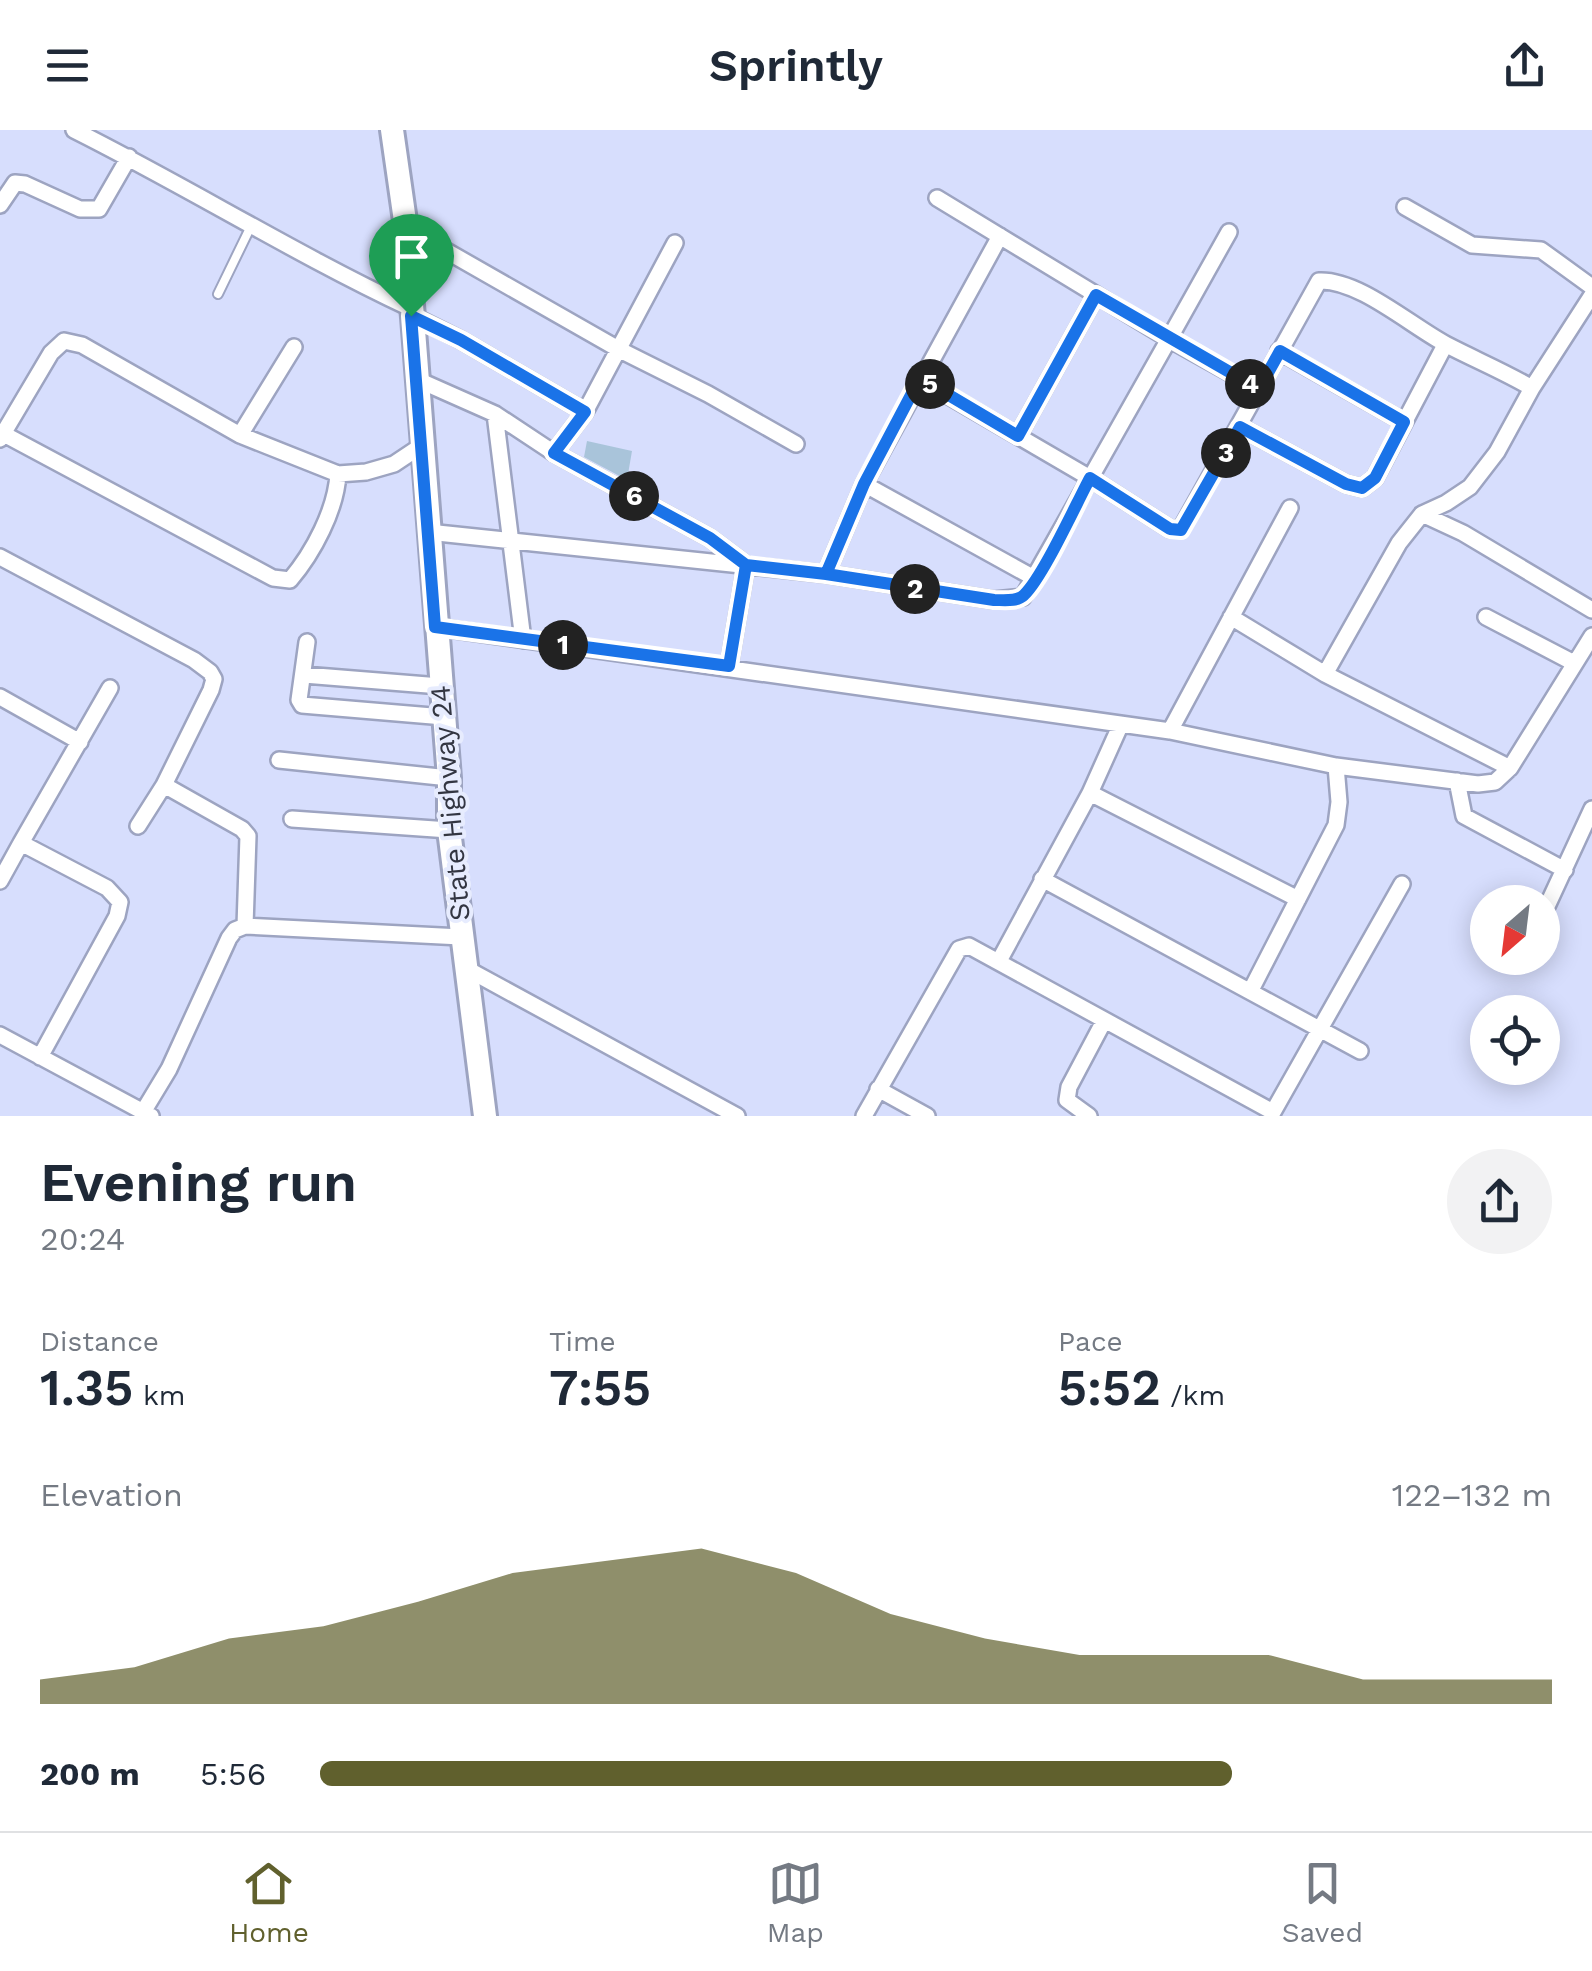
<!DOCTYPE html>
<html lang="en">
<head>
<meta charset="utf-8">
<style>
  :root { --surface:#fff; --page:#f2f2f3; --text:#1f2937; --muted:#747a83; --line:#e0e1e3; --accent:#60602d }
  body { margin:0; font-family:"Work Sans",sans-serif; background:var(--page); color:var(--text); height:100vh; display:flex; flex-direction:column; font-size:38px; white-space:nowrap }
  * { box-sizing:border-box; margin:0 }
  p { font-size:32px; color:var(--muted) }
  .icon { flex:none; width:55px; height:55px; fill:none; stroke:currentColor; stroke-width:2; stroke-linecap:round; stroke-linejoin:round }
  .map { position:relative; height:986px; overflow:hidden }
  .details { display:flex; flex-direction:column; background:var(--surface); flex:1 }
  .details>* { flex:none }
  .needle { width:65px; rotate:208deg }
  .fabs { position:absolute; left:1470px; top:755px; display:grid; gap:20px }
  .fabs a { display:grid; place-items:center; width:90px; height:90px; border-radius:50%; background:var(--surface); box-shadow:0 5px 25px #0003; font-size:50px }
  .pin { position:absolute; display:grid; place-items:center; width:85px; height:85px; color:#fff; margin:-102px -42px; border-radius:50% 50% 50% 0; rotate:-45deg; box-shadow:0 0 10px #0007 }
  .pin .icon { rotate:45deg }
  .km { position:absolute; width:50px; height:50px; margin:-25px; border-radius:50%; background:#222; color:#fff; font-size:28px; line-height:50px; text-align:center }
  .round { display:grid; place-items:center; flex:none; width:105px; height:105px; border-radius:52px; background:var(--page) }
  .headline { display:flex; align-items:center; justify-content:space-between; height:170px; padding:0 40px }
  h1 { font-size:55px; font-weight:600; line-height:75px }
  .metrics { display:grid; grid-template-columns:repeat(3,1fr); gap:15px; height:170px; padding:10px 40px }
  .metrics div { display:grid; align-content:center }
  .metrics b { font-size:50px; font-weight:600 }
  .metrics small { font-size:28px; font-weight:400 }
  .metrics p { font-size:28px }
  .chart { height:280px; padding:20px 40px }
  .chart p { display:flex; justify-content:space-between }
  .chart svg { width:100%; height:180px; margin-top:10px; fill:var(--accent); opacity:.7 }
  ul { padding:0 40px; list-style:none; font-size:32px }
  li { display:grid; grid-template-columns:160px 120px 1fr; align-items:center; height:75px }
  li i { height:25px; border-radius:12px; background:var(--accent) }
  header { display:flex; justify-content:space-between; align-items:center; height:130px; padding:0 40px; background:var(--surface); font-size:45px; font-weight:600 }
  .tabs { display:flex; justify-content:space-around; align-items:center; height:140px; border-top:2px solid var(--line); background:var(--surface); font-size:28px; color:var(--muted) }
  .tabs a { display:grid; justify-items:center; gap:5px }
  .tabs .active { color:var(--accent) }
  .map>svg:first-child { display:block }
</style>
</head>
<body>
<header><svg class="icon" aria-label="menu" viewBox="0 0 24 24"><path d="M4 6h16M4 12h16M4 18h16"/></svg>Sprintly<svg class="icon" aria-label="share" viewBox="0 0 24 24"><path d="M12 15V3M7 8l5-5 5 5M5 13v7h14v-7"/></svg></header>
<div class="map">
<svg width="1592" height="986" viewBox="0 0 1592 986">
  <rect width="100%" height="100%" fill="#d7defd"/>
  <path fill="#a9c4da" d="M587 311 632 321 627 350 584 327Z"/>
  <g fill="none" stroke-linecap="round" stroke-linejoin="round">
    <defs>
      <path id="service" d="M218 164 251 96"/>
      <path id="minor" d="M74 0C188 57 295 124 410 178
        M0 75 15 53 25 54 80 79H99L129 27
        M1405 77 1472 115 1541 120 1592 157
        M406 98 620 220 708 264 796 314
        M1229 102 1169 209 1259 259
        M411 185 461 210 585 282
        M1279 221 1404 292
        M416 249 495 284 554 323 710 408 746 435 729 536
        M920 249 1090 348 1170 399H1181L1319 151C1359 149 1412 197 1449 216 1476 230 1505 242 1532 258L1497 322 1470 357 1446 373 1422 384 1399 413 1325 544
        M1532 258 1592 165
        M495 284 523 510
        M1240 297 1346 354 1362 358 1375 348 1445 215
        M0 302 273 448 290 450C313 423 336 380 338 344
        M240 305 294 217
        M1018 306 1096 165
        M0 309 51 223 64 211 82 215 240 305 338 344 366 342 394 334 421 316
        M554 323 585 282 675 113
        M864 354 1036 449
        M1422 384 1463 403 1592 480
        M428 402 826 444 994 470 1023 467 1169 209 937 68
        M0 427 194 530 210 542 214 549 211 560 164 655 242 699 248 706 245 796
        M826 444 864 354 1000 106
        M1231 487 1325 544 1510 638
        M1486 487 1574 533
        M435 497 1170 601 1336 636 1478 654 1495 652 1510 638 1592 506
        M307 512 299 570 302 575 444 587
        M304 545 440 556
        M0 567 80 612
        M1170 601 1290 378
        M279 630 449 648
        M1457 651 1464 686 1565 740
        M1090 663 1298 769
        M292 689 449 700
        M138 696 164 655
        M21 713 110 558
        M1042 749 1360 921
        M0 751 21 713 107 758 120 772 117 786 40 927
        M1542 787 1592 679
        M999 831 1090 663 1121 594
        M469 840 737 986
        M1251 860 1336 695 1339 672 1336 636
        M0 905 151 986
        M878 959 927 986
        M143 982 169 939 229 808 235 800 245 796 461 807
        M864 986 959 819 969 816 1273 982 1402 754
        M1089 986 1067 970 1069 957 1104 891"/>
      <path id="primary" d="M392 0 406 98 449 648V700L485 986"/>
    </defs>
    <use href="#service" stroke="#9da4c1" stroke-width="12"/>
    <use href="#minor" stroke="#9da4c1" stroke-width="20"/>
    <use href="#primary" stroke="#9da4c1" stroke-width="28"/>
    <use href="#service" stroke="#fff" stroke-width="8"/>
    <use href="#minor" stroke="#fff" stroke-width="15"/>
    <use href="#primary" stroke="#fff" stroke-width="22"/>
  </g>
  <g fill="none" stroke-linecap="round" stroke-linejoin="round">
    <defs>
      <path id="route" d="M411 186 435 497 729 536 746 435 826 444 994 470C1004 470 1017 472 1024 465 1043 447 1076 374 1090 348L1170 399 1181 400 1240 297 1346 354 1362 358 1375 348 1404 292 1280 221 1259 259 1096 165 1018 306 920 248 864 354 826 444 746 435 710 408 554 323 585 282 461 210 411 186"/>
    </defs>
    <use href="#route" stroke="#fff" stroke-width="20"/>
    <use href="#route" stroke="#1a73e8" stroke-width="12"/>
  </g>
  <g text-anchor="middle" dominant-baseline="central" stroke-width="8" stroke-linejoin="round" paint-order="stroke">
    <g font-size="28" fill="#333642" stroke="#e7ecfe">
      <text transform="translate(450 673) rotate(-95)">State Highway 24</text>
    </g>
  </g>
</svg>
<div class="fabs">
<a><svg class="needle" viewBox="-14 -14 28 28"><path d="M0-13l5 13h-10z" fill="#e53935"/><path d="M0 13l5-13h-10z" fill="#747a83"/></svg></a>
<a><svg class="icon" aria-label="locate" viewBox="0 0 24 24"><circle cx="12" cy="12" r="6"/><path d="M12 2v4M12 18v4M2 12h4M18 12h4"/></svg></a>
</div>
<div class="pin" style="left:411px;top:186px;background:#1e9e55"><svg class="icon" aria-label="arrive" viewBox="0 0 24 24"><path d="M6 21V4h12l-3 4 3 4H6"/></svg></div>
<b class="km" style="left:563px;top:515px">1</b>
<b class="km" style="left:915px;top:459px">2</b>
<b class="km" style="left:1226px;top:323px">3</b>
<b class="km" style="left:1250px;top:254px">4</b>
<b class="km" style="left:930px;top:254px">5</b>
<b class="km" style="left:634px;top:366px">6</b>
</div>
<section class="details">
<div class="headline"><div><h1>Evening run</h1><p>20:24</p></div><a class="round"><svg class="icon" aria-label="share" viewBox="0 0 24 24"><path d="M12 15V3M7 8l5-5 5 5M5 13v7h14v-7"/></svg></a></div>
<div class="metrics">
<div><p>Distance</p><b>1.35<small> km</small></b></div>
<div><p>Time</p><b>7:55</b></div>
<div><p>Pace</p><b>5:52<small> /km</small></b></div>
</div>
<div class="chart"><p><span>Elevation</span>122–132 m</p>
<svg viewBox="0 0 160 44" preserveAspectRatio="none"><path d="M0 44V38L10 35L20 28L30 25L40 19L50 12L60 9L70 6L80 12L90 22L100 28L110 32L120 32L130 32L140 38L150 38L160 38V44z"/></svg>
</div>
<ul>
<li><b>200 m</b>5:56<i style="width:74%"></i></li>
</ul>
</section>
<nav class="tabs">
<a class="active"><svg class="icon" aria-label="home" viewBox="0 0 24 24"><path d="M3 11l9-7 9 7M6 9v11h12V9"/></svg>Home</a>
<a><svg class="icon" aria-label="map" viewBox="0 0 24 24"><path d="M3 6l6-2 6 2 6-2v14l-6 2-6-2-6 2zM9 4v14M15 6v14"/></svg>Map</a>
<a><svg class="icon" aria-label="saved" viewBox="0 0 24 24"><path d="M7 4h10v16l-5-4-5 4z"/></svg>Saved</a>
</nav>
</body>
</html>
